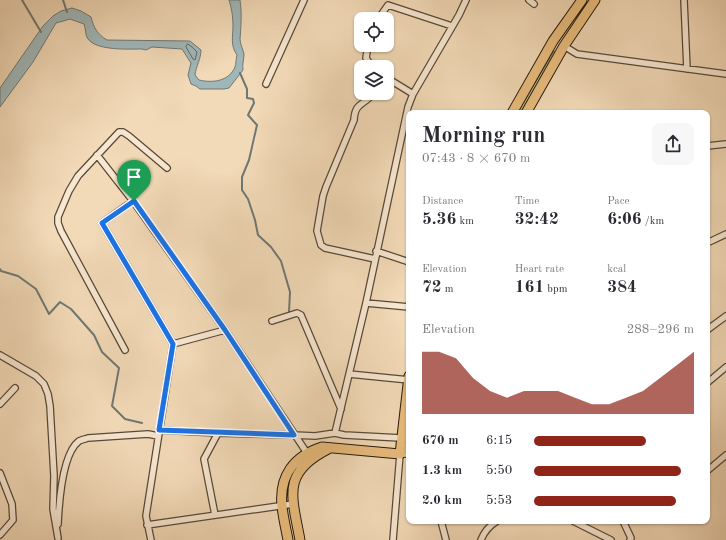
<!DOCTYPE html>
<html lang="en">
<head>
<meta charset="utf-8">
<style>
  :root { --surface:#fff; --page:#f7f7f7; --text:#2b2b33; --muted:#7c7c81; --accent:#8f2418 }
  body { margin:0; font-family:"Old Standard TT",serif; background:var(--page); color:var(--text); height:100vh; display:flex; flex-direction:column; font-size:15px; white-space:nowrap }
  * { box-sizing:border-box; margin:0 }
  p { font-size:13px; color:var(--muted) }
  .icon { flex:none; width:22px; height:22px; fill:none; stroke:currentColor; stroke-width:2; stroke-linecap:round; stroke-linejoin:round }
  .map { position:relative; flex:1; overflow:hidden }
  .drawer { position:absolute; left:406px; top:110px; width:304px; height:414px; display:flex; flex-direction:column; background:var(--surface); border-radius:8px; box-shadow:0 1px 3px #0004 }
  .drawer>* { flex:none }
  .fabs { position:absolute; left:354px; top:12px; display:grid; gap:8px }
  .fabs a { display:grid; place-items:center; width:40px; height:40px; border-radius:8px; background:var(--surface); box-shadow:0 1px 3px #0004; font-size:20px }
  .pin { position:absolute; display:grid; place-items:center; width:34px; height:34px; color:#fff; margin:-41px -17px; border-radius:50% 50% 50% 0; rotate:-45deg; box-shadow:0 0 4px #0007 }
  .pin .icon { rotate:45deg }
  .round { display:grid; place-items:center; flex:none; width:42px; height:42px; border-radius:8px; background:var(--page) }
  .summary { display:flex; align-items:center; justify-content:space-between; height:68px; padding:0 16px }
  h1 { font-size:22px; font-weight:700; line-height:30px }
  .stats { display:grid; grid-template-columns:repeat(3,1fr); gap:6px; height:68px; padding:4px 16px }
  .stats div { display:grid; align-content:center }
  .stats b { font-size:17px; font-weight:700 }
  .stats small { font-size:11px; font-weight:400 }
  .stats p { font-size:11px }
  .chart { height:112px; padding:8px 16px }
  .chart p { display:flex; justify-content:space-between }
  .chart svg { width:100%; height:72px; margin-top:4px; fill:var(--accent); opacity:.7 }
  ul { padding:0 16px; list-style:none; font-size:13px }
  li { display:grid; grid-template-columns:64px 48px 1fr; align-items:center; height:30px }
  li i { height:10px; border-radius:5px; background:var(--accent) }
  .map>svg:first-child { display:block }
</style>
</head>
<body>
<div class="map">
<svg width="726" height="540" viewBox="0 0 726 540">
  <rect width="100%" height="100%" fill="#f2d9b7"/>
  <filter id="stains"><feTurbulence type="fractalNoise" baseFrequency=".005" numOctaves="4"/><feColorMatrix values="0 0 0 0 .2 0 0 0 0 .09 0 0 0 0 .02 0 0 0 .5 -.17"/></filter>
  <radialGradient id="worn" r=".72"><stop offset=".6" stop-color="#630" stop-opacity="0"/><stop offset="1" stop-color="#630" stop-opacity=".3"/></radialGradient>
  <path fill="#c0be8a" stroke="#726c4c" d="M554 51 556 52 521 113H517Z"/>
  <path fill="#a0b7b9" stroke="#6f7874" d="M229 0H240C242 13 241 26 240 39 240 44 243 49 244 54 244 60 242 64 243 70L229 88 224 89H200L196 86 191 84 188 75 191 63 182 49 152 47 146 50 142 49C129 49 97 51 88 39 85 35 86 29 84 24L70 19 56 23 33 62 0 107V88L43 26 53 16 61 11 72 8 81 11 91 17C94 28 97 34 107 40L190 41 201 50C201 59 196 66 195 75L199 80C211 83 229 82 235 67 236 64 236 59 237 55 230 45 233 37 233 26 233 18 232 9 229 0Z"/>
  <g fill="none" stroke-linecap="round" stroke-linejoin="round">
    <path stroke="#626863" stroke-width="1" d="M188 44 192 47 197 52 195 60 193 59 186 47Z"/>
    <path stroke="#6f7874" stroke-width="2" d="M22 0 41 32
      M63 0 67 12
      M240 73 247 89V98L253 99 254 103 248 115 257 125 249 160 242 177V190L248 199 255 220 258 235 271 247 281 261 290 292 289 312
      M0 269 1 271 18 276 36 289 49 314 60 302 71 309 94 335 102 352 119 368 112 406 125 419 142 423"/>
    <defs>
      <path id="minor" d="M529 0 534 4
        M684 0 687 69
        M378 19 388 5 452 26
        M368 45 366 58 372 67
        M564 46 577 54 726 74
        M387 78 413 94
        M266 84 304 0
        M373 93C365 106 355 101 354 120L326 187 323 196 317 231 321 245 325 248 375 259
        M707 146 726 144
        M97 155 133 201 225 330 309 456
        M133 201 102 223 173 344 146 516 151 540
        M707 243 726 234
        M376 251 409 262
        M366 303 409 307
        M272 321 297 313 301 315 341 409
        M707 330 726 316
        M173 344 225 330
        M125 350 61 231 58 223V217L69 191 78 176 119 132H123L129 136 167 168
        M0 355 36 376 44 384 48 394 50 406 54 476 53 509 58 538
        M349 374 409 380
        M707 383 726 367
        M0 404 15 388
        M159 430 218 433
        M335 433 366 303 408 107 413 94 459 15 466 0
        M707 471 726 455
        M0 473 12 504 13 520 0 535
        M215 515 204 459 218 433 294 435 315 436 335 433 344 435 401 438
        M441 521 446 540
        M573 521 611 540
        M623 521 631 538 630 540
        M58 524C59 503 62 454 79 441 81 440 85 439 88 438L148 434 158 436
        M147 525 293 504
        M393 540 400 454H409
        M481 540C484 532 489 526 497 521"/>
      <path id="trunk" d="M512 113 553 41 582 0
        M526 113 564 46 595 0
        M400 454 409 376
        M288 540C286 529 283 517 282 506 279 476 294 456 322 447L400 454 409 446
        M300 540C292 496 281 473 328 449"/>
    </defs>
    <use href="#minor" stroke="#584938" stroke-width="8"/>
    <use href="#trunk" stroke="#25190d" stroke-width="11"/>
    <use href="#minor" stroke="#f7e6d0" stroke-width="5.5"/>
    <use href="#trunk" stroke="#e9bc7c" stroke-width="9"/>
  </g>
  <g fill="none" stroke-linecap="round" stroke-linejoin="round">
    <defs>
      <path id="route" d="M134 201 225 330 294 435 159 430 173 344 102 223Z"/>
    </defs>
    <use href="#route" stroke="#fff" stroke-width="8"/>
    <use href="#route" stroke="#1a73e8" stroke-width="5"/>
  </g>
  <rect width="100%" height="100%" filter="url(#stains)"/>
  <rect width="100%" height="100%" fill="url(#worn)"/>
</svg>
<div class="fabs">
<a><svg class="icon" aria-label="locate" viewBox="0 0 24 24"><circle cx="12" cy="12" r="6"/><path d="M12 2v4M12 18v4M2 12h4M18 12h4"/></svg></a>
<a><svg class="icon" aria-label="layers" viewBox="0 0 24 24"><path d="M12 4l9 5-9 5-9-5zM3 14l9 5 9-5"/></svg></a>
</div>
<div class="pin" style="left:134px;top:201px;background:#1e9e55"><svg class="icon" aria-label="arrive" viewBox="0 0 24 24"><path d="M6 21V4h12l-3 4 3 4H6"/></svg></div>
<section class="drawer">
<div class="summary"><div><h1>Morning run</h1><p>07:43 · 8 × 670 m</p></div><a class="round"><svg class="icon" aria-label="share" viewBox="0 0 24 24"><path d="M12 15V3M7 8l5-5 5 5M5 13v7h14v-7"/></svg></a></div>
<div class="stats">
<div><p>Distance</p><b>5.36<small> km</small></b></div>
<div><p>Time</p><b>32:42</b></div>
<div><p>Pace</p><b>6:06<small> /km</small></b></div>
</div>
<div class="stats">
<div><p>Elevation</p><b>72<small> m</small></b></div>
<div><p>Heart rate</p><b>161<small> bpm</small></b></div>
<div><p>kcal</p><b>384</b></div>
</div>
<div class="chart"><p><span>Elevation</span>288–296 m</p>
<svg viewBox="0 0 160 44" preserveAspectRatio="none"><path d="M0 44V6L10 6L20 10L30 22L40 30L50 34L60 30L70 30L80 30L90 34L100 38L110 38L120 34L130 30L140 22L150 14L160 6V44z"/></svg>
</div>
<ul>
<li><b>670 m</b>6:15<i style="width:70%"></i></li>
<li><b>1.3 km</b>5:50<i style="width:92%"></i></li>
<li><b>2.0 km</b>5:53<i style="width:89%"></i></li>
</ul>
</section>
</div>
</body>
</html>
